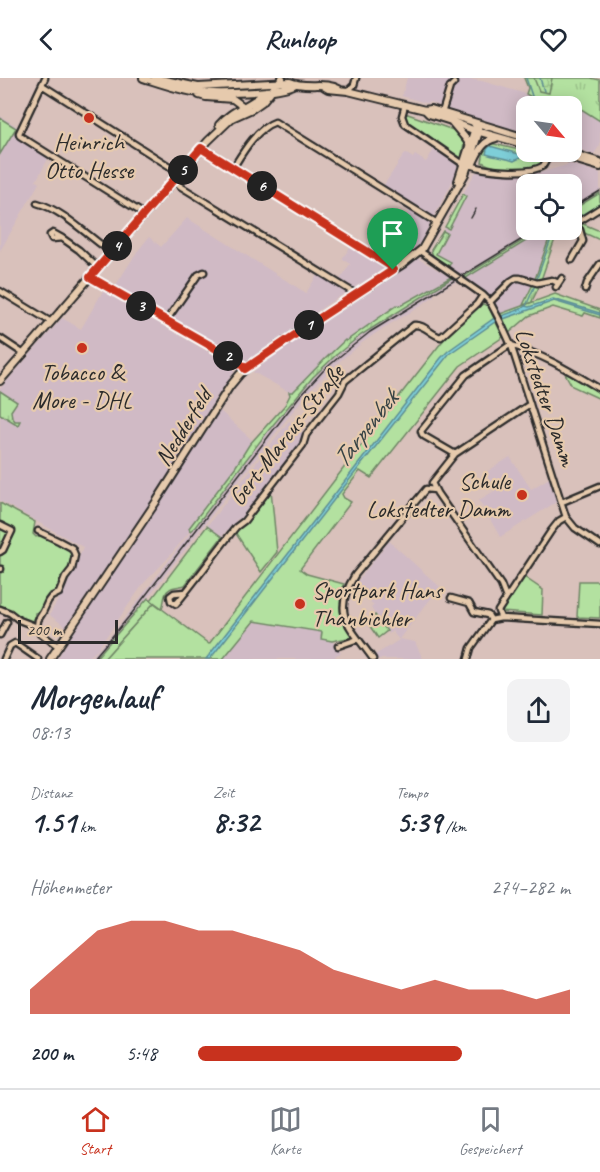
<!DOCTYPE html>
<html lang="de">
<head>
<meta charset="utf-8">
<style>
  :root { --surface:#fff; --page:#f2f2f3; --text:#1f2937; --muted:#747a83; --line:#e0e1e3; --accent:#c8321e }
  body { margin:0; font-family:Caveat,sans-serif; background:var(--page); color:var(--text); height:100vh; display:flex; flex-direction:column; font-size:22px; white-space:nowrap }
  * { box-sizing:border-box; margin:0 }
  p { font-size:20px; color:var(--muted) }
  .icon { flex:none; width:33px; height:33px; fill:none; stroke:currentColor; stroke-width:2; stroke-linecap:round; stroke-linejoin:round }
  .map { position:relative; height:581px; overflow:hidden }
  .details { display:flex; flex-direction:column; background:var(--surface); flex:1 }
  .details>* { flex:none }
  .needle { width:39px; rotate:119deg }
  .fabs { position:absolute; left:516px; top:18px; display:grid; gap:12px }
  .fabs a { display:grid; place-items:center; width:66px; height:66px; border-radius:12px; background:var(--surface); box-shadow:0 3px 15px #0003; font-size:30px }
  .scale { position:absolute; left:18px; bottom:15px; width:100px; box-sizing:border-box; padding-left:6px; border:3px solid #2b2b2b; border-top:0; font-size:16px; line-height:21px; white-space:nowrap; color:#2b2b2b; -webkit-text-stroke:4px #e6caad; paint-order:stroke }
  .pin { position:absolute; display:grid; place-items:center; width:51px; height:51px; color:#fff; margin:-62px -26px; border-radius:50% 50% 50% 0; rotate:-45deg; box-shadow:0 0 6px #0007 }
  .pin .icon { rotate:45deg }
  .km { position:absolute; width:30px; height:30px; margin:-15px; border-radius:50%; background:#222; color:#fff; font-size:16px; line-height:30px; text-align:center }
  .round { display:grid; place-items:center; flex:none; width:63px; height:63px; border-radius:12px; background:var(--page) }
  .headline { display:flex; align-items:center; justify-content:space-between; height:102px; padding:0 30px }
  h1 { font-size:33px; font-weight:800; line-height:45px }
  .stats { display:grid; grid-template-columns:repeat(3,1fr); gap:9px; height:102px; padding:6px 30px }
  .stats div { display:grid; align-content:center }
  .stats b { font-size:30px; font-weight:800 }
  .stats small { font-size:16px; font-weight:400 }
  .stats p { font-size:16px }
  .chart { height:168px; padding:12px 30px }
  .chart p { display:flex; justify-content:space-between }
  .chart svg { width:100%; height:108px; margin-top:6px; fill:var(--accent); opacity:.7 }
  ul { padding:0 30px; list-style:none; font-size:20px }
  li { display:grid; grid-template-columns:96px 72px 1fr; align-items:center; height:45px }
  li i { height:15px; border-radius:8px; background:var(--accent) }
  header { display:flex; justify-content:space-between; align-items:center; height:78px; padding:0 30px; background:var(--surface); font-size:27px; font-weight:800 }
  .menu { display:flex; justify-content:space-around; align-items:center; height:84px; border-top:2px solid var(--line); background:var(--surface); font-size:16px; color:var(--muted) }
  .menu a { display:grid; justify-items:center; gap:3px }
  .menu .active { color:var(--accent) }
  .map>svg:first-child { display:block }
</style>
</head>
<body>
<header><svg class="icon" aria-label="back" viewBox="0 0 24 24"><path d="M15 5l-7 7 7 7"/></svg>Runloop<svg class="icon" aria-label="heart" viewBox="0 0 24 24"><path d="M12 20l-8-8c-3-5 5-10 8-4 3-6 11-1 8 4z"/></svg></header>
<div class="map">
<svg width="600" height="581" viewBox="0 0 600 581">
  <defs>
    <pattern id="grass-tufts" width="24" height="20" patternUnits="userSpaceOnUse" patternTransform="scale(1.5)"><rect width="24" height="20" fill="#b3e1a0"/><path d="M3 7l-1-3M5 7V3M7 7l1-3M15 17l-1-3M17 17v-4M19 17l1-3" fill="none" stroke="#9ac18a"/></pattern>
    <pattern id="forest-firs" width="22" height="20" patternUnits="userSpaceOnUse" patternTransform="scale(1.5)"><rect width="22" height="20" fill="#b3e1a0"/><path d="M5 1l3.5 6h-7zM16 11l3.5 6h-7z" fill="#9ac18a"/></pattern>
    <pattern id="wetland-marsh" width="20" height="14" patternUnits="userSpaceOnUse" patternTransform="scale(1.5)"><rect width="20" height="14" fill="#b3e1a0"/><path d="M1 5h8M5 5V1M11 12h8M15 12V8" fill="none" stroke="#9ac18a"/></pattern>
  </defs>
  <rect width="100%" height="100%" fill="#d9c1bb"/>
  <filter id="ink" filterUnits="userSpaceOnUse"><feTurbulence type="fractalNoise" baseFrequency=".0167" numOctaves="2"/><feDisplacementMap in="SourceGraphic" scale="12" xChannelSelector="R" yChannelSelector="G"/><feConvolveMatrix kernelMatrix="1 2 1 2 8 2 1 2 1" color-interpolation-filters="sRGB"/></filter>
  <g filter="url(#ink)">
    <path fill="#d0bac5" d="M407 0H461L482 3 526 16 541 25 575 27 600 43V67L594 76 572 69V28H526V55L448 31 430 24 426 25 402 18Z
      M0 38 18 49 15 56V59L49 79 36 103 39 105 0 173Z
      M435 70 456 85 459 91 420 165 410 176 326 227 253 283 245 284 238 282 114 210 137 174 149 159 161 169 187 140 306 215 321 191 340 202 350 186 342 181 351 168 365 176 382 147 396 155 409 133 380 113 405 75 413 80 415 77 426 84Z
      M570 86 600 95V115L572 132V106H526V152H540L463 199 433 178 431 172 437 164 458 124 475 95 478 93 510 96 539 95Z
      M544 152H546L550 157 528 219 526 220 523 227 500 236 487 215 466 200Z
      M417 180 457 203 434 216V218L416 231 385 249 363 264 341 282 325 297 308 314 275 356 142 527 102 575 96 581H90L115 553 268 353 313 299 335 278 361 257 430 213 400 228 397 227 346 263H345L325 281 292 314H289L253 294 299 257Z
      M103 213 233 288 234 294 220 314 152 422 66 549 51 538 50 536 72 497 83 469 0 423V311L62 240 81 251Z
      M219 332 253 363 250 368 229 398 189 449 190 453 168 480 144 505 96 573 87 581H57L78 547 148 443Z
      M289 343 304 356 301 364 248 433H246L241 440 236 442V445L229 453 227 452 222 459 207 448Z
      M510 379 531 411 551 399 558 423 500 459 479 422 496 412 485 395Z
      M389 463 440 509 399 561 415 564 423 581H377L375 577 399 562 392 553 389 556 371 530 374 527 353 509Z
      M253 543 322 554 321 561 332 563 341 575 336 577 335 581H223Z"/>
    <path fill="url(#grass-tufts)" stroke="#6f8666" stroke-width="1.5" d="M524 0H591L600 2V43L575 27 541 25 526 16 528 10Z
      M463 116 466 118 449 151 445 149Z
      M443 153 447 155 436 176 451 184 449 188 433 178 431 172Z
      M451 199 452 200 361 257 335 278 313 299 268 353 195 449 190 453 189 450 236 388 249 367 285 327 290 317 289 314H293L325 281 345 262 346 263 397 227 400 228Z
      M0 313 17 324 11 333 12 339 15 343H20L18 347 0 336Z
      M148 520 154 525 104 581H95Z"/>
    <path fill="url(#forest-firs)" stroke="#6f8666" stroke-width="1.5" d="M600 115V129L572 147V132Z
      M540 152H544L466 200 463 199Z
      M546 152H565L556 158 538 211 532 223 533 224 523 227 534 204 550 158Z"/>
    <path fill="url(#wetland-marsh)" stroke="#6f8666" stroke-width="1.5" d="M534 0H552L549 15 539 13Z"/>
    <path fill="#b3e1a0" stroke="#6f8666" stroke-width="1.5" d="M405 35 453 52 464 66 461 81 436 66V63L418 50 416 51C409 46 404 44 405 35Z
      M0 40 16 50 0 76Z
      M489 66H494L545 78 543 84 540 87C526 92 495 92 482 84L484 73Z
      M581 145 600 153V162L582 154 579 147Z
      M555 216 600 232V240L585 235 583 238 553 229 529 238 509 255 500 236Z
      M483 226 488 228 503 259 460 288 371 400 360 393 342 416 344 420 351 424 300 491 307 496 344 506C337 530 339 539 353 559L332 563 321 561 322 554 254 543 223 581H104L154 525 209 566 379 344 441 265 453 251 477 229Z
      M562 290 600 313V321L572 308Z
      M271 411 277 474 261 494 235 454 238 450 245 445Z
      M0 425 35 444 33 456 36 459 43 457 66 469 71 473 73 478 71 490 58 513 50 518 42 534 35 535 34 545H31L0 530Z
      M207 448 222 459 185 507C180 509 174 508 170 511 163 515 165 524 162 530L151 522Z
      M524 499 543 512 542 537 500 534Z
      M579 503H600V540L577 539Z
      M375 537 387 553 378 560 367 544Z"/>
    <path fill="#7eced8" stroke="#5d8d93" stroke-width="1.5" d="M490 68 519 76 522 77 520 80 514 83C505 80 495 79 486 76L487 71Z
      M553 221 600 235V237L554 223 495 244 449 276 361 387 210 581H206L441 280 448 273 493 241 521 231 525 228 529 229Z"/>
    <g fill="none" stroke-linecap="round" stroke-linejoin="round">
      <path stroke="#5d8d93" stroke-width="1.5" d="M526 0 533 21V28
        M540 0 544 13
        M534 78V83
        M572 143 600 126
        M536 203 551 161 557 152
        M526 228 535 207"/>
      <defs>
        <path id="minor" d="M45 0 19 55 20 58 144 136
          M42 7 180 95
          M348 13 354 7 356 0
          M405 27 402 38 405 46 463 86
          M442 35 450 9 454 5
          M201 70 389 187 393 192
          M469 86C483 93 529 97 543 88L551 74
          M233 90C243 74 257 50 275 44L437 145
          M174 102 180 108 356 216
          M37 125C63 132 89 159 111 174
          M62 160 53 155 50 157 52 161 62 160 79 172 98 190
          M420 173 483 217 490 224 500 243 511 267 566 439 575 450 600 467
          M572 182 583 163 580 152 575 146 600 130
          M90 199 234 281 242 287 245 291
          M556 209 562 200
          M585 212 587 205 600 186
          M0 213 51 244
          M490 224 511 203 516 200H520L537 205 552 202 558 205
          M166 243 198 197 204 194
          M0 260 24 276
          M511 267C544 277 571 294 600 311
          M455 376 424 358 422 356 421 353 466 297 511 266
          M562 424 600 408
          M0 447 12 453 3 472 0 474
          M38 453 59 463 72 470 75 477 72 491 65 500 59 515 51 519 48 523 43 534 38 542 37 549 40 555 59 569
          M0 491H1
          M186 514 174 515 170 518 171 523 176 526C197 501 216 474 236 449L244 443 303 367 306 357 339 315 345 303 414 247C425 246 431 257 441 259L477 226 483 217
          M451 520 469 525 474 534 488 537 491 542
          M506 520 501 507 437 415 432 405 455 376 530 326
          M0 531 10 535 19 542 37 549
          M501 540 498 533 551 453 559 443 566 439
          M0 557 7 544
          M338 568 358 561
          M4 581 10 568 15 565 38 581
          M373 581C351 549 330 537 355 497L426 411 435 412
          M468 581 471 570 491 542 501 540 600 546"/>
        <path id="major" d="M143 0C159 5 176 11 193 14 214 16 278 16 296 6
          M155 0 198 9 290 4C305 11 325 3 339 11
          M323 8 328 11 348 13 425 32 431 31 526 60
          M199 17 206 19 233 21 245 30
          M425 32 429 36 451 43 473 52 526 67
          M451 43 466 61 469 66
          M219 47C232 31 252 28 266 13
          M550 74 600 89
          M568 74 600 84
          M472 87C478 75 482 63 496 60
          M458 103 475 50
          M0 303 208 63 232 40 252 31 262 24 282 0
          M50 581 156 424 230 308 240 296 248 289 298 254 403 186 422 171 465 96 479 54 478 50 473 44"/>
      </defs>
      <use href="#minor" stroke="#2b2b2b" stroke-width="9"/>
      <use href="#major" stroke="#2b2b2b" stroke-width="10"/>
      <use href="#minor" stroke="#e6caad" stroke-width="4.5"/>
      <use href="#major" stroke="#e6caad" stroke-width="6"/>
      <path stroke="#2b2b2b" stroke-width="1.5" d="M471 140 476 131"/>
      <path stroke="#2b2b2b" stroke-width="1.5" d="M572 130 600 113
        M93 581 132 535 299 319 323 293 340 278 370 254 537 152"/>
    </g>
  </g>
  <g fill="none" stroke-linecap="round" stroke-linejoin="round" filter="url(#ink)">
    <defs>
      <path id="route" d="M201 70 389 187 393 192 318 241 245 291 242 287 234 281 90 199Z"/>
    </defs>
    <use href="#route" stroke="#fff" stroke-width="12"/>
    <use href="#route" stroke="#c8321e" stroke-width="8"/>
  </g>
  <g fill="#c8321e" stroke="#e6caad" stroke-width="2">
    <circle cx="89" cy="40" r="6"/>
    <circle cx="82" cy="270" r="6"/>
    <circle cx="522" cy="417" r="6"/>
    <circle cx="300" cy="526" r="6"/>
  </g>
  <g text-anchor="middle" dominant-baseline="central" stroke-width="4.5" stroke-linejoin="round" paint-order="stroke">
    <g font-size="24" fill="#2b2b2b" stroke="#e6caad">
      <text x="89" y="64">Heinrich<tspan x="89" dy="28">Otto Hesse</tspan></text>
      <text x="82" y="294">Tobacco &amp;<tspan x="82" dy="28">More - DHL</tspan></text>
      <text x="510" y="403" text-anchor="end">Schule<tspan x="510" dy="28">Lokstedter Damm</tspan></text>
      <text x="312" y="512" text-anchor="start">Sportpark Hans<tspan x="312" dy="28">Thanbichler</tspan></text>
    </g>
    <g font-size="24" fill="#2b2b2b" stroke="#e6caad">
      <text transform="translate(546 319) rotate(71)">Lokstedter Damm</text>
      <text transform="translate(183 349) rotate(-58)">Nedderfeld</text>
      <text transform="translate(286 357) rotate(-52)">Gert-Marcus-Straße</text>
    </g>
    <g font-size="26" font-style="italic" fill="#374345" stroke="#e6caad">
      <text transform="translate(365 351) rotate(-52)">Tarpenbek</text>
    </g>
  </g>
</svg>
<div class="fabs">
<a><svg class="needle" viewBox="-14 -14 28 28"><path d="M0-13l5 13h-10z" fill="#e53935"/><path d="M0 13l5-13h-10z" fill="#747a83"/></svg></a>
<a><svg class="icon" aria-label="locate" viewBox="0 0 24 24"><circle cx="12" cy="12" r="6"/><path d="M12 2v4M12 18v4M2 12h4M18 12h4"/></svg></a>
</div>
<div class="scale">200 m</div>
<div class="pin" style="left:393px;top:192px;background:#1e9e55"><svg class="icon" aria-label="arrive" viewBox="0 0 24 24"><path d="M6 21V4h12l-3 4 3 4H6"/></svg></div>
<b class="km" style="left:309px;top:247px">1</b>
<b class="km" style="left:228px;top:278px">2</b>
<b class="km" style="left:141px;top:228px">3</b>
<b class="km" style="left:117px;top:168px">4</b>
<b class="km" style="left:183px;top:92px">5</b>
<b class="km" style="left:262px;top:108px">6</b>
</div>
<section class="details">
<div class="headline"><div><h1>Morgenlauf</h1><p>08:13</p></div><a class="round"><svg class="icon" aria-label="share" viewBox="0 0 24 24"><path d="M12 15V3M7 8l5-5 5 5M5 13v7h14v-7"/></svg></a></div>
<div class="stats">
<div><p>Distanz</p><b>1.51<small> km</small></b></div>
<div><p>Zeit</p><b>8:32</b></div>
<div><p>Tempo</p><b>5:39<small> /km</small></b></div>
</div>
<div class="chart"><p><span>Höhenmeter</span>274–282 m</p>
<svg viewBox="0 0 160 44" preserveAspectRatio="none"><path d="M0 44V34L10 22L20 10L30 6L40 6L50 10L60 10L70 14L80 18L90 26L100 30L110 34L120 30L130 34L140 34L150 38L160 34V44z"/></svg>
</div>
<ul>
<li><b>200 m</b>5:48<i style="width:71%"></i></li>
</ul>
</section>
<nav class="menu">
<a class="active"><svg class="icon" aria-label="home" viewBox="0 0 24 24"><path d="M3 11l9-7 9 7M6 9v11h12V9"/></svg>Start</a>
<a><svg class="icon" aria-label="map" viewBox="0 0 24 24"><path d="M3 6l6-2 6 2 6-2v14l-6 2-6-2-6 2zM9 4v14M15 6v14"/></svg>Karte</a>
<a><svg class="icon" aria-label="saved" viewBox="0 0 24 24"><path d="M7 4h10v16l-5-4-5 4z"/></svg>Gespeichert</a>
</nav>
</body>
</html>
